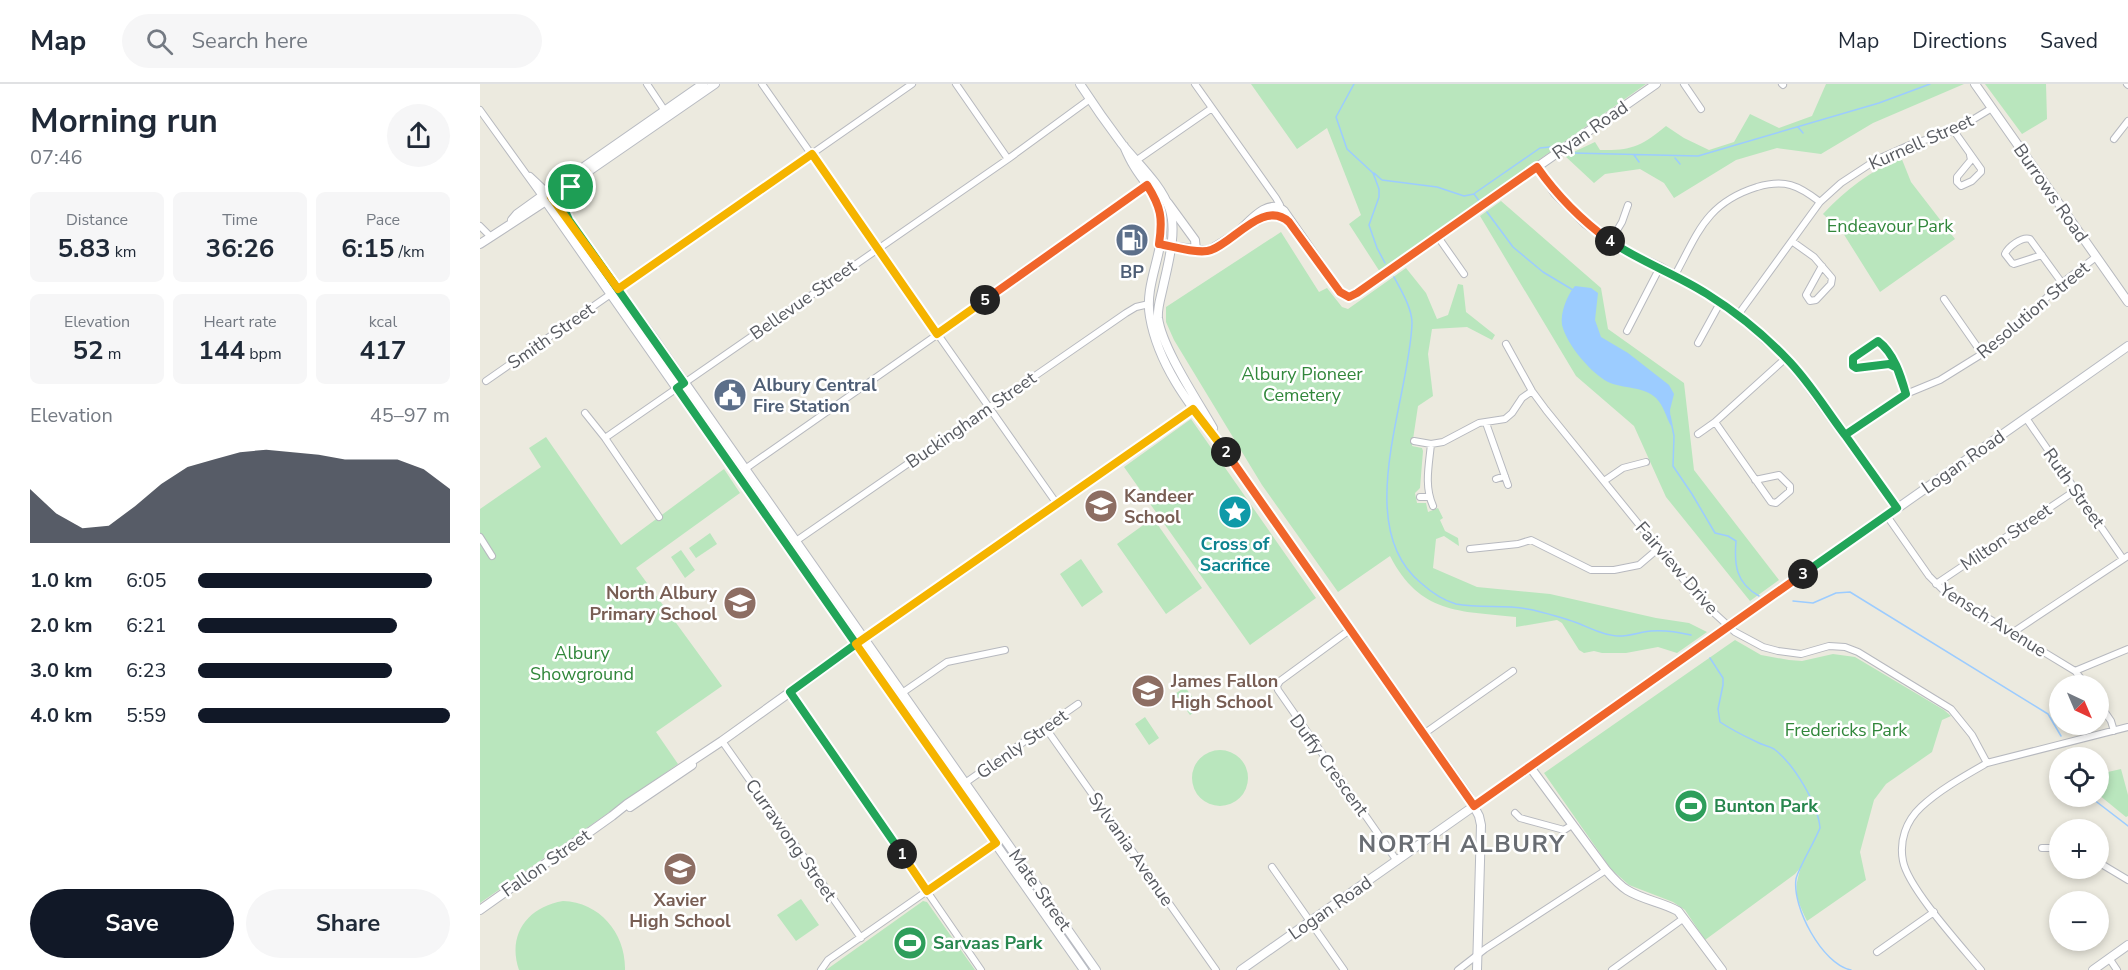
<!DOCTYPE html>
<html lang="en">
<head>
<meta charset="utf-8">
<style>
  :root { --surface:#fff; --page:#f6f6f7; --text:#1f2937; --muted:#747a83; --line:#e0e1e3; --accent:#111827 }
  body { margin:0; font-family:"Nunito Sans",sans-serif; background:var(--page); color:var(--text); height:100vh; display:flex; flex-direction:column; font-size:22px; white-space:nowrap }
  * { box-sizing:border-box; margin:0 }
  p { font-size:20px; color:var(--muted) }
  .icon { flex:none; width:33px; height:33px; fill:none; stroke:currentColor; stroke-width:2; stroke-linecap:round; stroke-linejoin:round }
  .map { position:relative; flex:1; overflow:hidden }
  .drawer { display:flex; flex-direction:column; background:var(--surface); width:480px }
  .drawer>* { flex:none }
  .needle { width:39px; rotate:136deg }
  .tools { position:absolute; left:1569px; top:591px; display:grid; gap:12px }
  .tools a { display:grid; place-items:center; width:60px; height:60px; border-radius:50%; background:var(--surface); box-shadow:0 3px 9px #0003; font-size:30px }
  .pin { position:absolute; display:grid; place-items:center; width:51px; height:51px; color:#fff; margin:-26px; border:3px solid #fff; border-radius:50%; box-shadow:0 2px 6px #0007 }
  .km { position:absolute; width:30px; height:30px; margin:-15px; border-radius:50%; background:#222; color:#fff; font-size:16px; line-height:30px; text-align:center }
  .round { display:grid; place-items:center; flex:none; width:63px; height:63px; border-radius:32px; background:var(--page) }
  .head { display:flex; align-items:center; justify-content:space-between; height:102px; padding:0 30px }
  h1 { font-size:33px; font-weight:700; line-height:45px }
  .stats { display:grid; grid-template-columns:repeat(3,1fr); gap:9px; height:102px; padding:6px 30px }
  .stats div { display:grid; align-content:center; border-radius:9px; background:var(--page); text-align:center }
  .stats b { font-size:26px; font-weight:700 }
  .stats small { font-size:16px; font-weight:400 }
  .stats p { font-size:16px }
  .chart { height:168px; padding:12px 30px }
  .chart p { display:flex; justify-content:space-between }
  .chart svg { width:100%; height:108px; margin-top:6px; fill:var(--accent); opacity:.7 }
  .action { display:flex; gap:12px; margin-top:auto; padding:12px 30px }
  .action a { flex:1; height:69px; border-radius:36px; background:var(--accent); color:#fff; font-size:24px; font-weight:700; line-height:69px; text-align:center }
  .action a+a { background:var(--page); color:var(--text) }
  ul { padding:0 30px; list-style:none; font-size:20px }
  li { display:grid; grid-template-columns:96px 72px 1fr; align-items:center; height:45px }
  li i { height:15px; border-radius:8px; background:var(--accent) }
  header { display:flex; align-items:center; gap:36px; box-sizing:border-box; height:84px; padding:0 30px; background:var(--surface); border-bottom:2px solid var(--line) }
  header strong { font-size:28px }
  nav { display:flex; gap:33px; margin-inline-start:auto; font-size:21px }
  .search { width:420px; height:54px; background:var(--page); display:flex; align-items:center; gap:15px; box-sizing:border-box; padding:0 21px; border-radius:33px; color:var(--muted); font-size:22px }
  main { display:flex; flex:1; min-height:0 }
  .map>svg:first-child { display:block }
</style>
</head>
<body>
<header>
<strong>Map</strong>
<div class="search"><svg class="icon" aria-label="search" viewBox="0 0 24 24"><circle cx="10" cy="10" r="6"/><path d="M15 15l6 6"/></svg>Search here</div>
<nav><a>Map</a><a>Directions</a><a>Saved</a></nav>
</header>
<main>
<section class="drawer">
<div class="head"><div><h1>Morning run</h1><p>07:46</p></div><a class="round"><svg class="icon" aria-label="share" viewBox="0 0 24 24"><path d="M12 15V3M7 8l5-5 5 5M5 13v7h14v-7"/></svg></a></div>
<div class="stats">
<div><p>Distance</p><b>5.83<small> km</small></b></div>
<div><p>Time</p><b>36:26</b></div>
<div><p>Pace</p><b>6:15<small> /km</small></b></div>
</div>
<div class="stats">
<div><p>Elevation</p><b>52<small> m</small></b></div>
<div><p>Heart rate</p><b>144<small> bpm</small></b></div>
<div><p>kcal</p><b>417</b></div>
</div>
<div class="chart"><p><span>Elevation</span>45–97 m</p>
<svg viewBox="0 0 160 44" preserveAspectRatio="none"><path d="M0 44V22L10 32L20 38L30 37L40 29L50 20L60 13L70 10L80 7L90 6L100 7L110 8L120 10L130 10L140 10L150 14L160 22V44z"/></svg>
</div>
<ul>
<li><b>1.0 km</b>6:05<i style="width:93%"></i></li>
<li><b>2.0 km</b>6:21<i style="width:79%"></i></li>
<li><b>3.0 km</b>6:23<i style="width:77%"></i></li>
<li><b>4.0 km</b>5:59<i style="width:100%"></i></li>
</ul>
<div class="action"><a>Save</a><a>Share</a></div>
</section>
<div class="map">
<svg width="1648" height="886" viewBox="0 0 1648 886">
  <rect width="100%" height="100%" fill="#eceadf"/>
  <path fill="#b9e6bd" d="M771 0H1166L900 188 869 140 881 131 847 44 817 65Z
    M1346 0H1484L1393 39 1341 70 1297 64 1256 76 1194 114 1184 99 1160 85 1125 90 1114 99 1085 72 1115 58 1120 66C1151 67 1162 62 1186 42L1204 54 1229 66 1254 58 1270 30 1299 44 1332 32Z
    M1505 0H1566L1567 35 1542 50Z
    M1421 73 1431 98 1475 155 1400 208 1363 149 1343 130C1366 105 1390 88 1421 73Z
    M1021 117 1121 204 1128 245 1204 299 1214 386 1299 496 1270 517 1186 413 1154 342 1096 292 1000 132Z
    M801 148 839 208 847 204 862 223 868 225 926 184 946 209 957 235 968 231 978 200 983 201 986 228 1015 251 1012 256 987 243 952 245 948 270 953 312 938 322 932 362 942 364 943 367 940 404 935 409 937 419H946L948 428 958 424 963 434 960 436 965 447 978 454 979 462 964 452 956 455 953 484 997 503 1070 510 1176 534 1209 539 1227 548 1197 569 1178 563 1146 569H1122L1114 567 1104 569 1099 566 1082 539 1077 536 1036 543V533C979 527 940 530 910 472L858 508 782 401 694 256 686 238V223Z
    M711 335 836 514 770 561 644 383Z
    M66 353 141 461 244 385 260 409 156 484 242 602 176 648 198 680 0 819V425L61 383 49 364Z
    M673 434 722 504 686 530 637 460Z
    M230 449 237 460 216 474 209 464Z
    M201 466 215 486 205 494 191 473Z
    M601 475 623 508 602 523 580 490Z
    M1255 556 1281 571 1309 576 1322 577 1353 570 1375 573 1464 626 1471 632 1462 636 1452 668 1406 700 1394 716 1380 768 1386 796 1327 837C1316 813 1313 808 1321 783L1315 790 1225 856 1205 826 1193 818 1149 801 1131 785 1064 689Z
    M705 603 720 624 710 631 695 610Z
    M665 633 679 654 669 661 655 640Z
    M712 694a28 28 0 1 1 56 0a28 28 0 1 1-56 0Z
    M1641 685 1648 711V732L1646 733 1619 711V690Z
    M321 815 339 841 316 857 297 831Z
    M83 817C120 818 146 850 145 886H39C27 851 47 823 83 817Z
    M443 817 447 818 495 886H346Z"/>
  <path fill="#9cccff" d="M1095 202 1111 204 1118 209 1115 236 1121 253 1148 269 1189 301 1194 310 1190 326 1191 342C1186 333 1184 322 1176 314 1164 302 1143 305 1128 298 1110 288 1087 261 1082 241 1080 229 1087 211 1095 202Z"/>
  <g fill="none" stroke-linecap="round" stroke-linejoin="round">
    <path stroke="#9cccff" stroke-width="1.5" d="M874 0 856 33 867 65 893 89 899 105V113L889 141 897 164 905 179
      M1318 43 1323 49
      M1092 69 1218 72 1399 19 1450 0
      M1154 71 1159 78
      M1195 74 1200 80
      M894 89 902 96 957 103 984 112 994 110 1000 118
      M995 109 1060 64 1070 63
      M1007 128 1033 163 1063 188 1093 206
      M914 193C921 206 932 224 932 239 930 314 871 442 941 499 951 508 962 516 976 520 1001 525 1028 520 1053 526 1069 530 1085 534 1100 540 1112 545 1126 552 1139 552 1150 552 1160 548 1171 547 1184 546 1198 548 1211 551
      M1190 332 1194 352 1193 382 1212 410 1235 449 1248 452 1256 457C1254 481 1256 499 1279 512
      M1313 517 1333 519 1356 509 1370 508 1568 630 1581 652
      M1230 574 1243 594V601L1238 625 1240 638C1252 646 1264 652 1277 658 1282 661 1289 662 1294 665 1314 680 1338 720 1340 744 1335 757 1318 785 1316 795 1312 823 1342 880 1371 886
      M1585 671V674
      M1609 712 1648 742"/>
    <defs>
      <path id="minor" d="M167 0 185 27
        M282 0 577 420
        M476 0 528 75
        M715 0 796 114 800 121 799 128
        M1204 0 1221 25
        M1302 0 1303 1
        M1647 0 1648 1
        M0 26 62 112
        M1474 47 1501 85V88L1492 97 1481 102 1477 98V93L1491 76 1490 71
        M1634 55 1648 37
        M657 76 732 24
        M50 92 67 108
        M0 142 11 153
        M958 153 984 190
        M1130 158 1142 138 1148 121
        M1313 158 1334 173 1352 194 1351 200 1336 216 1330 217 1326 211 1342 182
        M1562 171 1534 180 1532 179 1525 170C1528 163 1542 152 1550 155L1582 199
        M1195 191C1218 149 1226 119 1277 103 1305 95 1318 101 1340 118
        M1464 215 1503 271
        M1258 231 1340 118 1361 99 1396 76 1432 60 1474 47 1512 24
        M1147 247 1180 183
        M1218 259 1240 219
        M1026 260 1052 307 1066 326 1221 517 1255 548 1283 563 1298 567 1321 570 1349 562 1365 563 1378 568 1471 625 1492 651 1507 679
        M1417 284 1409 281 1376 284 1373 282 1372 277 1375 272 1396 258H1400C1413 273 1420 291 1426 310
        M6 297 432 0
        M105 329 125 354 179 433
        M1546 334 1643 475
        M1235 338 1291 418 1296 419 1310 407V402L1299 391 1275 396
        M1006 339 1028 401
        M1218 350 1235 338 1306 274
        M1365 351 1426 310 1460 296 1518 260 1582 199 1616 173
        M125 354 528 75 610 15
        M934 357 951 360 963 358 999 339 1025 335 1032 329 1042 314 1052 307
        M951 360C949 381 944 402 953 422
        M265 385 581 164 667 101
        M1016 395 1025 392
        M1124 397 1143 384 1166 378
        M940 413H949
        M1407 432 1449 492 1465 508 1595 587 1607 602
        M0 453 12 472
        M316 457 646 229 656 223 669 220
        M990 465 1038 460 1051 456 1111 486H1134L1159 481 1179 464
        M1456 500 1596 406
        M871 545 800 597 797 602 798 606 917 777
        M1532 549 1648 472
        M1595 587 1648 565
        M310 608 501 886
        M422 609 467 578 525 566
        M1618 618 1631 637 1634 647
        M565 643 736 886
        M945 649 1033 587
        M242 657 381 854
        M485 699 598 620
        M1035 729 1040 734 1084 746 1092 741
        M1562 764H1580
        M1618 778 1648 796
        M792 783 864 886
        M1397 868 1454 828
        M1629 874 1637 886
        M341 886 348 876 516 759
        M978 886 1005 865 1126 786
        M1132 886 1204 834
        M1501 886C1482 863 1428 804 1423 777 1419 757 1426 737 1441 723 1459 706 1486 691 1507 679L1648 643"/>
      <path id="tertiary" d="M1495 0 1648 218
        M1057 83 1075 109 1106 140 1145 167 1180 183 1226 209 1258 231 1306 274 1327 300 1417 424
        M688 119 715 156 716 166
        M32 136 37 130 62 112
        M777 137C788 130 798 128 809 137
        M757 149C769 138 788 113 804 127L860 208 866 212 871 213 1176 0
        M0 160 66 117
        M690 162 728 167 759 148
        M1050 683 1126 786C1132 793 1139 801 1147 806 1163 816 1182 818 1198 827L1242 886
        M150 723 212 681
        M0 826 132 732 147 720 242 657 384 555 716 323"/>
      <path id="secondary" d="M223 0 62 112 604 886
        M600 0C613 20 627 40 642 60 658 80 681 100 690 126 697 149 688 180 683 203 681 213 677 224 678 234 682 264 717 316 733 344
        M644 62C647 69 650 76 654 82 662 96 676 109 680 125 690 160 663 197 670 233 679 286 717 330 748 371L989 713 999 732 1001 741 997 886
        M67 108 173 253 616 886
        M67 116 235 0
        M85 129 83 117 91 103
        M761 886 1648 262
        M1613 886 1648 861"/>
    </defs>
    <use href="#minor" stroke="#b7b9bf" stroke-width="8"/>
    <use href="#tertiary" stroke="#b7b9bf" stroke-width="10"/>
    <use href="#secondary" stroke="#b8bbc2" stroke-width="10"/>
    <use href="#minor" stroke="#fff" stroke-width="6"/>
    <use href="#tertiary" stroke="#fff" stroke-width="8"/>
    <use href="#secondary" stroke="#fff" stroke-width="8"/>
  </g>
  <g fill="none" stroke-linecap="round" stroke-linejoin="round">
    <defs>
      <path id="split-1" d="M91 103C80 114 83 123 89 136L204 299 197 304 376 560 310 608 422 770"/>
      <path id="split-2" d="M422 770 447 807 516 759 376 560 713 325 746 368"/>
      <path id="split-3" d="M746 368 994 722 1323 490"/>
      <path id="split-4" d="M1130 157C1161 178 1196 190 1227 210 1256 228 1283 250 1306 274 1329 297 1346 326 1365 351L1426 310 1417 284 1409 280 1376 284 1373 282V274L1398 257C1414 269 1421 292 1426 310L1365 351 1417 424 1323 490"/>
      <path id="split-5" d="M505 216 667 101C681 123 683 134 679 160 692 162 720 171 731 166 754 158 784 115 809 138L860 208 869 213 877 209 1057 83C1078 113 1101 136 1130 157"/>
      <path id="split-6" d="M91 103 107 89 71 113 138 205 332 70 457 250 505 216"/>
    </defs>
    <use href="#split-1" stroke="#fff" stroke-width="12"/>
    <use href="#split-2" stroke="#fff" stroke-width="12"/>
    <use href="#split-3" stroke="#fff" stroke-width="12"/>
    <use href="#split-4" stroke="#fff" stroke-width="12"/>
    <use href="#split-5" stroke="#fff" stroke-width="12"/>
    <use href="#split-6" stroke="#fff" stroke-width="12"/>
    <use href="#split-1" stroke="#22a559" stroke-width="8"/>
    <use href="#split-2" stroke="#f5b400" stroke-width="8"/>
    <use href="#split-3" stroke="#f0652b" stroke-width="8"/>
    <use href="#split-4" stroke="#22a559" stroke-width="8"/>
    <use href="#split-5" stroke="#f0652b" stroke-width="8"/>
    <use href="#split-6" stroke="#f5b400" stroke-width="8"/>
  </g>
  <defs>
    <symbol id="fuel-disc" viewBox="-11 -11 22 22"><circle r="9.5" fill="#5c6f8a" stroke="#fff"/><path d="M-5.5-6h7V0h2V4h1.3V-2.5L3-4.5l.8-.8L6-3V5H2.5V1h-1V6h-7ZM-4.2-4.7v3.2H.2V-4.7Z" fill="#fff"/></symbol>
    <symbol id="civic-disc" viewBox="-11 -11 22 22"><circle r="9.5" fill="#5c6f8a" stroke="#fff"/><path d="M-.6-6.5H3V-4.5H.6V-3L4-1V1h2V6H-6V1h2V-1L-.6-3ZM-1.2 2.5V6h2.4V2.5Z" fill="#fff"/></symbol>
    <symbol id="school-disc" viewBox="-11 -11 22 22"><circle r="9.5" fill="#8d6e63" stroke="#fff"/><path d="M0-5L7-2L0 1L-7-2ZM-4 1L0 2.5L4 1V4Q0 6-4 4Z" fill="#fff"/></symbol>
    <symbol id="sight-disc" viewBox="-11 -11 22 22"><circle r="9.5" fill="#0f9aa8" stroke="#fff"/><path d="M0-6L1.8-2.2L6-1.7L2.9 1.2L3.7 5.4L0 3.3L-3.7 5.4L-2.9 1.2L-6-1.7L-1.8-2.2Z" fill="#fff"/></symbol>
    <symbol id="stadium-disc" viewBox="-11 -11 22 22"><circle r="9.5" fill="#2e9e5b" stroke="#fff"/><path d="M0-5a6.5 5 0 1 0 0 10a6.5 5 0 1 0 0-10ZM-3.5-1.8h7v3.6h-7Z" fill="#fff"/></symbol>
  </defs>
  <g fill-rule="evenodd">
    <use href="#fuel-disc" x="633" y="137" width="38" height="38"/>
    <use href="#civic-disc" x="231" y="292" width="38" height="38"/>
    <use href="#school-disc" x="602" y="403" width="38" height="38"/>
    <use href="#sight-disc" x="736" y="409" width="38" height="38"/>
    <use href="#school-disc" x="241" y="500" width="38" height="38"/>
    <use href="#school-disc" x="649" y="588" width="38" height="38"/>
    <use href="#stadium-disc" x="1192" y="703" width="38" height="38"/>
    <use href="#school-disc" x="181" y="766" width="38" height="38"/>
    <use href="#stadium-disc" x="411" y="840" width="38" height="38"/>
  </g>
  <g text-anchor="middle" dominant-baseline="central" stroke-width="5" stroke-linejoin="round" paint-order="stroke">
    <g font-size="18" fill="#585b61" stroke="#fff">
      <text transform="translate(1110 46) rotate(-35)">Ryan Road</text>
      <text transform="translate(1441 58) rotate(-24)">Kurnell Street</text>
      <text transform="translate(1571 109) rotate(55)">Burrows Road</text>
      <text transform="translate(323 216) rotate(-35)">Bellevue Street</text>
      <text transform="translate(1553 226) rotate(-40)">Resolution Street</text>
      <text transform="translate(71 252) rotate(-35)">Smith Street</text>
      <text transform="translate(491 336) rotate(-35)">Buckingham Street</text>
      <text transform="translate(1483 378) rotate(-35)">Logan Road</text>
      <text transform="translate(1594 404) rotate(55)">Ruth Street</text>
      <text transform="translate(1526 453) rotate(-34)">Milton Street</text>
      <text transform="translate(1197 484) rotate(49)">Fairview Drive</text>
      <text transform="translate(1513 536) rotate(32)">Yensch Avenue</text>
      <text transform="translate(542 660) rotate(-35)">Glenly Street</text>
      <text transform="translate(849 681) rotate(54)">Duffy Crescent</text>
      <text transform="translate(311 756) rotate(55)">Currawong Street</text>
      <text transform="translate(651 765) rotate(55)">Sylvania Avenue</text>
      <text transform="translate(66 779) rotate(-35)">Fallon Street</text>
      <text transform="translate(560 806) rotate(55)">Mate Street</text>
      <text transform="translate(850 824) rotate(-35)">Logan Road</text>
    </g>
    <g font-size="18" fill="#31873b" stroke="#fff">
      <text x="1410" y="142">Endeavour Park</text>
      <text x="822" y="290">Albury Pioneer<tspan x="822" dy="21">Cemetery</tspan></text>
      <text x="102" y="569">Albury<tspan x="102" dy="21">Showground</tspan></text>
      <text x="1366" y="646">Fredericks Park</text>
    </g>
    <g font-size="18" font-weight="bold" fill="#4e5e75" stroke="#fff">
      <text x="652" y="188">BP</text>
      <text x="273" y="301" text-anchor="start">Albury Central<tspan x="273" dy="21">Fire Station</tspan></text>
    </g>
    <g font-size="18" font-weight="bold" fill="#785e54" stroke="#fff" text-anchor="start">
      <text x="644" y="412">Kandeer<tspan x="644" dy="21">School</tspan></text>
      <text x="237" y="509" text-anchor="end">North Albury<tspan x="237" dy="21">Primary School</tspan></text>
      <text x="691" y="597">James Fallon<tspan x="691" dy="21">High School</tspan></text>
      <text x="200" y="816" text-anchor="middle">Xavier<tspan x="200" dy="21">High School</tspan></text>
    </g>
    <g font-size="18" font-weight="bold" fill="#0d838f" stroke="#fff">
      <text x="755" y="460">Cross of<tspan x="755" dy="21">Sacrifice</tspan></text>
    </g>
    <g font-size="18" font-weight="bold" fill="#27864d" stroke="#fff" text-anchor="start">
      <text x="1234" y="722">Bunton Park</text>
      <text x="453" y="859">Sarvaas Park</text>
    </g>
    <g font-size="24" font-weight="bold" letter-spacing="1.5" fill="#696d73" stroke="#fff">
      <text x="982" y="760">NORTH ALBURY</text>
    </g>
  </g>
</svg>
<div class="tools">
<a><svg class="needle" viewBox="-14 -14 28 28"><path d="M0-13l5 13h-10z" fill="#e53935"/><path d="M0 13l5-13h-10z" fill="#747a83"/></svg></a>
<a><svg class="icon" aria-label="locate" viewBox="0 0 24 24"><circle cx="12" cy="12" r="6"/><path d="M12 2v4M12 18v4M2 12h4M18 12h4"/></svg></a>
<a>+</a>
<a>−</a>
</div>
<div class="pin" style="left:91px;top:103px;background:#1e9e55"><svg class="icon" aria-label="arrive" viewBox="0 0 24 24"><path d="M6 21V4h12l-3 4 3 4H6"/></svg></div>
<b class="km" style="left:422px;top:770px">1</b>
<b class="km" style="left:746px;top:368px">2</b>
<b class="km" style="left:1323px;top:490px">3</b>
<b class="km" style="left:1130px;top:157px">4</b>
<b class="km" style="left:505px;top:216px">5</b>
</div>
</main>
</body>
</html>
